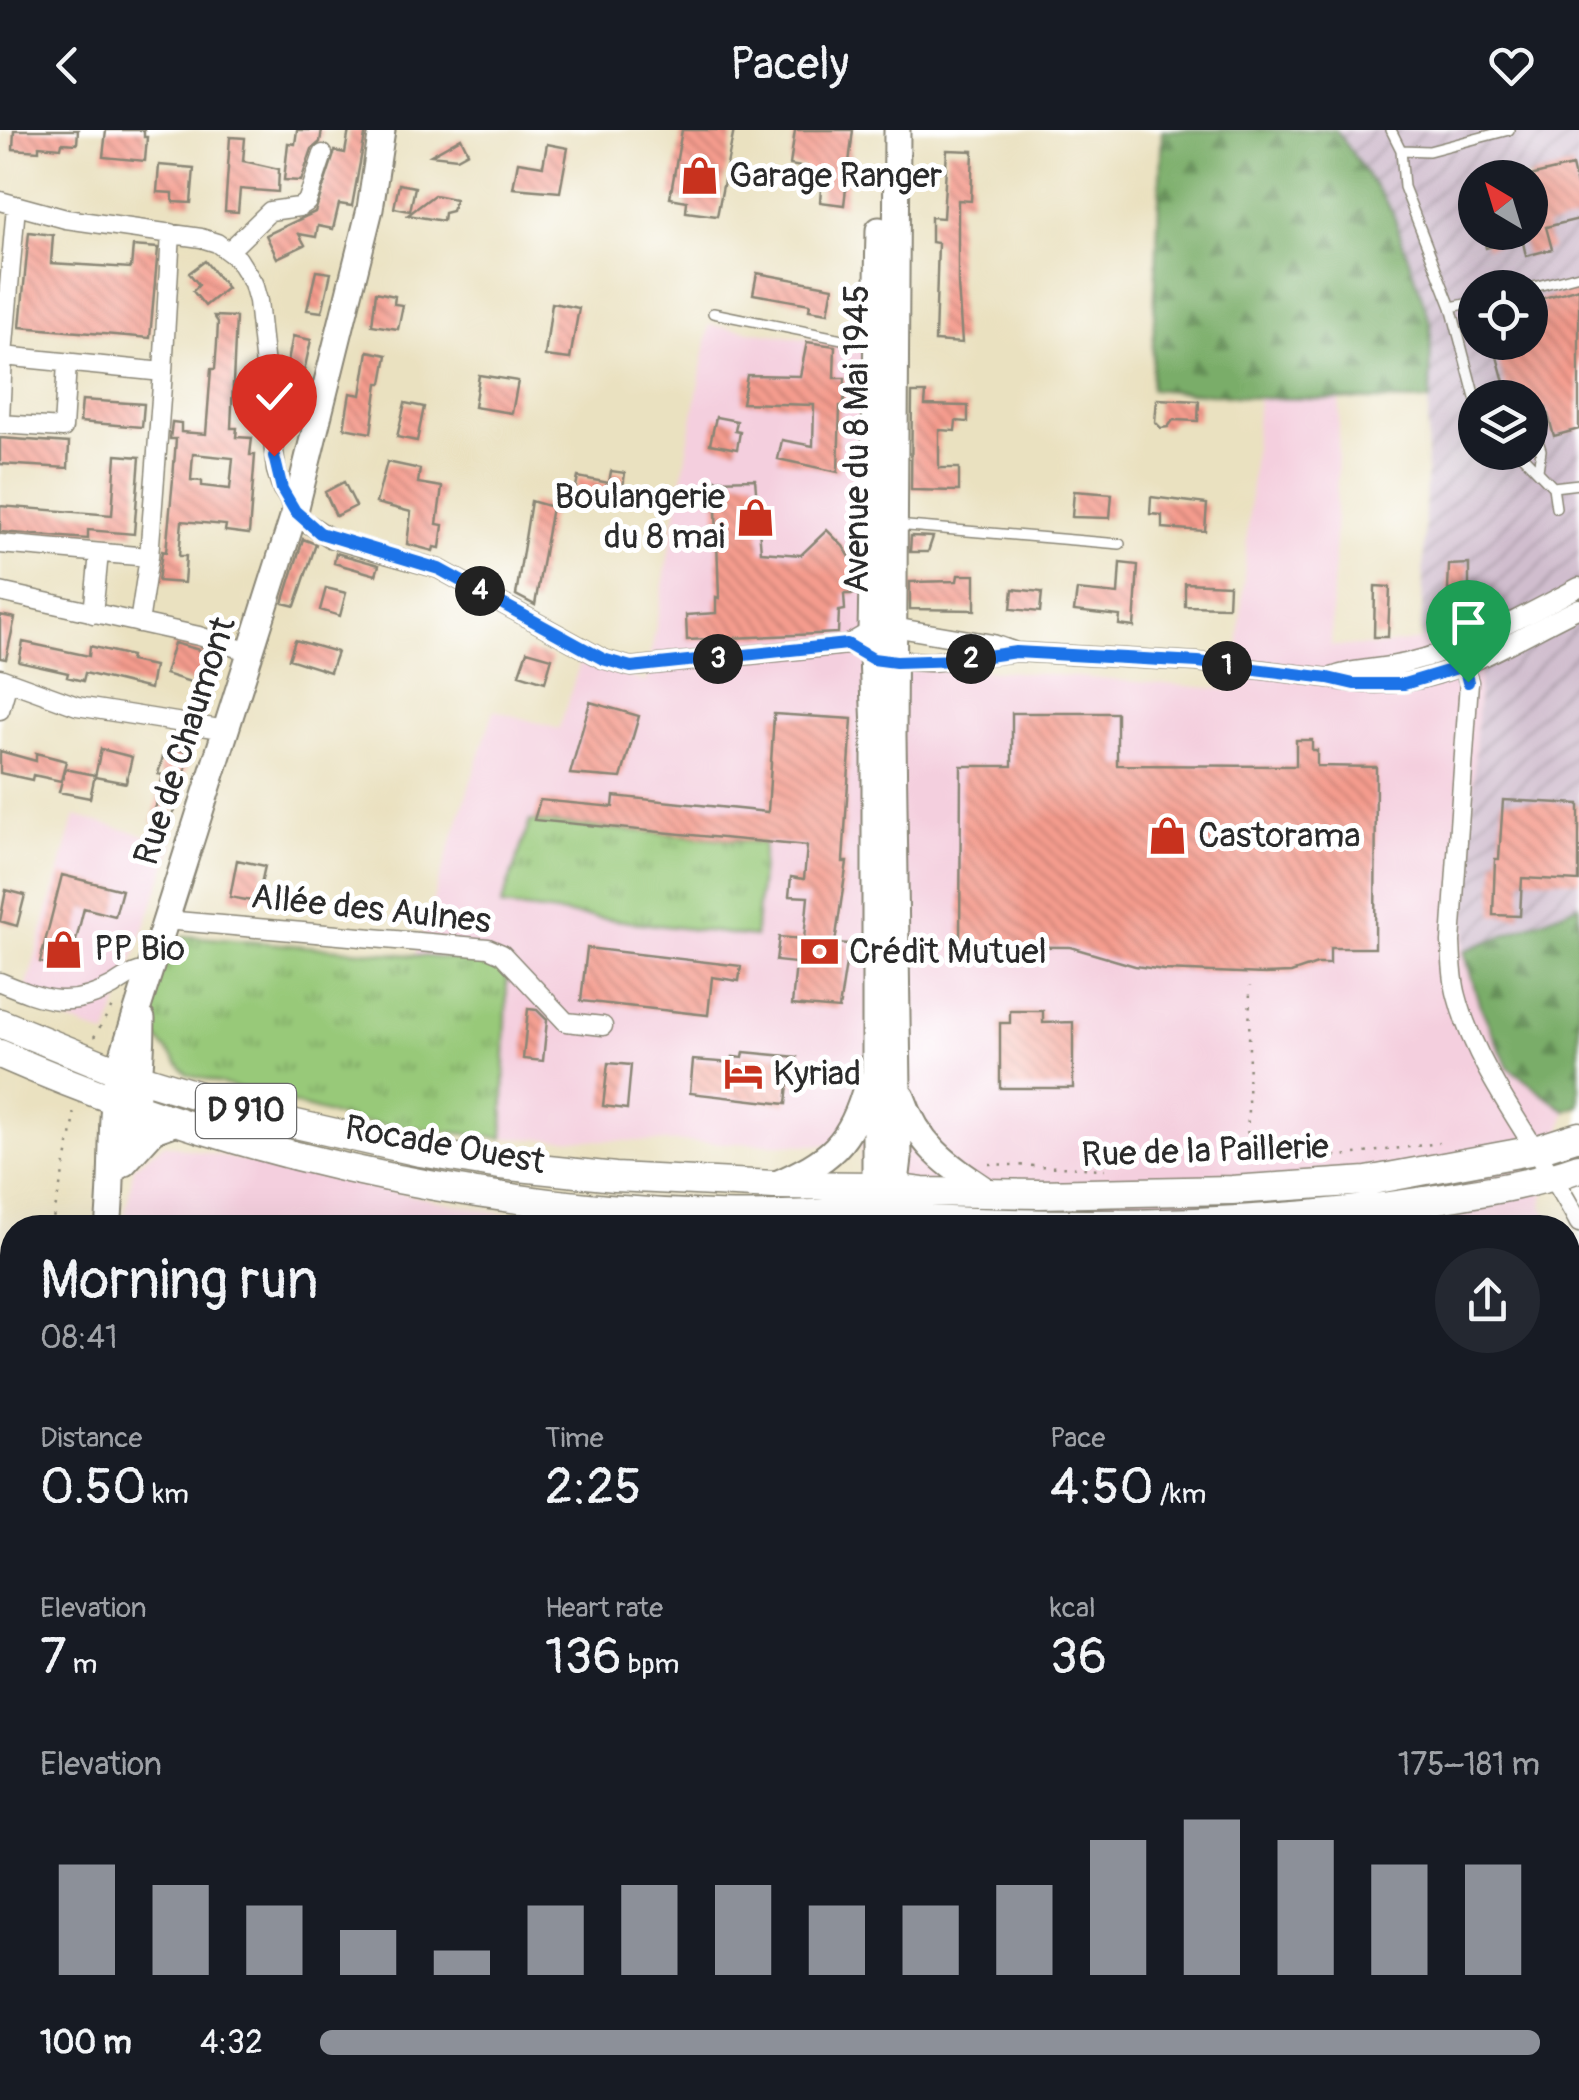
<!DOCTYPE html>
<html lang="en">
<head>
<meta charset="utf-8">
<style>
  :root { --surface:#171b24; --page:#242831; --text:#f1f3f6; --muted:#9ea1a6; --accent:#8c9099 }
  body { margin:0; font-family:Pangolin,sans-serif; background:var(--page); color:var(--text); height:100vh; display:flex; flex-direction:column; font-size:38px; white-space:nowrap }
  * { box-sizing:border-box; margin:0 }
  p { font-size:32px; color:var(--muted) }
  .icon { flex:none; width:55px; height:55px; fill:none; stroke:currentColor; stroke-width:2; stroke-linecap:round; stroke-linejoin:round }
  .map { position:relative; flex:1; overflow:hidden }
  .sheet { position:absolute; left:0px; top:1085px; width:1580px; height:885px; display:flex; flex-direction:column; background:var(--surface); border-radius:40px 40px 0 0; box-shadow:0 10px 40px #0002 }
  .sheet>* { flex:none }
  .needle { width:65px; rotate:322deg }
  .buttons { position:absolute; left:1458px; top:30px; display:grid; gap:20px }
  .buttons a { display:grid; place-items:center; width:90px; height:90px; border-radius:50%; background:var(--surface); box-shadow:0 10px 40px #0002; font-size:50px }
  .pin { position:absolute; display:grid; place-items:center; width:85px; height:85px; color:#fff; margin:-102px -42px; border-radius:50% 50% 50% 0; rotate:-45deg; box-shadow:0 0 10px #0007 }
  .pin .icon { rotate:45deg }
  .km { position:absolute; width:50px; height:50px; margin:-25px; border-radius:50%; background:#222; color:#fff; font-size:28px; line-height:50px; text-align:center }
  .round { display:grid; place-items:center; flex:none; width:105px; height:105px; border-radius:52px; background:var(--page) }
  .headline { display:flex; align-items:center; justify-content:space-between; height:170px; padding:0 40px }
  h1 { font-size:55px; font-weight:600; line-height:75px }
  .stats { display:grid; grid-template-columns:repeat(3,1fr); gap:15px; height:170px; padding:10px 40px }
  .stats div { display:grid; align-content:center }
  .stats b { font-size:50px; font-weight:600 }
  .stats small { font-size:28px; font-weight:400 }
  .stats p { font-size:28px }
  .chart { height:280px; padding:20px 40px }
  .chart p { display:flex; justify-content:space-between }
  .chart svg { width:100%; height:180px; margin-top:10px; stroke:var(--accent); stroke-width:6 }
  ul { padding:0 40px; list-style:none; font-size:32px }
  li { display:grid; grid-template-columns:160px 120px 1fr; align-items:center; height:75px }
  li i { height:25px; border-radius:12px; background:var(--accent) }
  header { display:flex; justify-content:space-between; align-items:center; height:130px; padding:0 40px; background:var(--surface); font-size:45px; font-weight:600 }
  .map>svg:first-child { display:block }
</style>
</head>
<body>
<header><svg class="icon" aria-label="back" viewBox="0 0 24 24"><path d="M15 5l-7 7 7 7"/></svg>Pacely<svg class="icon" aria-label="heart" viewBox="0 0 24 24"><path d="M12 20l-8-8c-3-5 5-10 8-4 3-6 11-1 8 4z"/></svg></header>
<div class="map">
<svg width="1579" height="1970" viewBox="0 0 1579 1970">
  <defs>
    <pattern id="industrial-furrows" width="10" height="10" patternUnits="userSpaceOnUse" patternTransform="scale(2.5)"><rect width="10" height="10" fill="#d0bdce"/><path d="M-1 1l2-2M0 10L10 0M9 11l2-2" fill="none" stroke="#a99aa7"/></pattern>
    <pattern id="grass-tufts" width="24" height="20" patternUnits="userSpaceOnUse" patternTransform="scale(2.5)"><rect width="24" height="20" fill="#98c979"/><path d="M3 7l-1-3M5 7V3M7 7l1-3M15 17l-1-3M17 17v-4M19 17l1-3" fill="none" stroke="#7ca363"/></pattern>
    <pattern id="forest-firs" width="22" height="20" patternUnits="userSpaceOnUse" patternTransform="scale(2.5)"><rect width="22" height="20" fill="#7aad69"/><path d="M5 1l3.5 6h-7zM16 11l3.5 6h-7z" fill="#648d57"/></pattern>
    <pattern id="building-back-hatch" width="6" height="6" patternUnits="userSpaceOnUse" patternTransform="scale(2.5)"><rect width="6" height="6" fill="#f59c8e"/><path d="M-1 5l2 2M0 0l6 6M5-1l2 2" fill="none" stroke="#c77f74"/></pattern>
  </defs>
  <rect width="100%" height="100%" fill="#fff"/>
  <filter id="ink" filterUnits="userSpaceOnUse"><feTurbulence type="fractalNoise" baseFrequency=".01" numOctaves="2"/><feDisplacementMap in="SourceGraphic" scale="20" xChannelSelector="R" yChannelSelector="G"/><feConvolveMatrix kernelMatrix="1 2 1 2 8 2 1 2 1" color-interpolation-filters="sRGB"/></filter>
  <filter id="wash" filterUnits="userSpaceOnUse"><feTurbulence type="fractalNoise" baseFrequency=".0048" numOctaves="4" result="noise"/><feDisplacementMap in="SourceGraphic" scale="40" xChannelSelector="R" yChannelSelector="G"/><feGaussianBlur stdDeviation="2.25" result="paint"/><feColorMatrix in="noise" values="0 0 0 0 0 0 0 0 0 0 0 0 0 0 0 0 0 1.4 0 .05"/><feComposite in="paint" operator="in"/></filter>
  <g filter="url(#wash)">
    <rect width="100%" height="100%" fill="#eae1c0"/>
    <path fill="#f4cfde" d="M709 195 887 221 888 539 1004 541 1235 560 1258 268H1340L1331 516H1374L1421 510 1483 480 1464 821 1508 937 1566 981 1542 1076 1554 1097H859L861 1016 503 1008 507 848 491 832 415 825 494 580 559 599 580 532 646 552Z
      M75 686 174 713 107 906 22 874Z
      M164 1014 516 1087 517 1097 123 1098 134 1036Z
      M1568 1122 1579 1142V1804H1568Z
      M451 1958H1226V1970H452Z"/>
    <path fill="url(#industrial-furrows)" fill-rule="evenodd" d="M1336 0H1579V775L1464 821 1483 481 1421 510 1431 193 1392 81ZM1475 48H1530V102H1475ZM1475 158H1530V212H1475ZM1475 268H1530V322H1475Z
      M1568 1804H1579V1970H1226V1958H1568Z"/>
    <path fill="url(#grass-tufts)" stroke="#627a52" stroke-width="2.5" d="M530 691 764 713 755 807 501 776Z
      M185 806 491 832 507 848 503 1008 359 992 187 944 150 900C155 875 160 816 185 806Z
      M516 1087 644 1097H517Z"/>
    <path fill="url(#forest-firs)" stroke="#526c4a" stroke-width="2.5" d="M1162 0H1336L1392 81 1431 193 1430 271 1258 268 1151 259Z
      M1579 775V976L1566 981 1508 937 1479 873 1464 821Z"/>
    <g id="blocks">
      <path fill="url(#building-back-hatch)" fill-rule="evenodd" d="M14 0H78L77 14 62 13 61 18 39 16V21L13 19Z
        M106 0H144V7H147L145 31 103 27Z
        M297 0H322L320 12 312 19 301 51 284 50 288 13 295 14Z
        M349 0H366L352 76 339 74 333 99 318 96 316 107 299 104 305 115 277 128 266 105 315 82 335 21 345 23Z
        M682 0H734L717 86 686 82 687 71 670 68Z
        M795 0H853L844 75 820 72 821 58 804 56 807 38 790 35Z
        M230 7 245 8 243 31 279 39 278 62 240 59 238 82 225 81Z
        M461 8 468 22 457 28 431 25Z
        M547 14 568 18 560 62 513 58 518 32 543 36Z
        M947 20 973 21 971 71 958 70V154L962 213 935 211 938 113 931 112V87L943 88Z
        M159 35 194 38 191 73 173 72V63L157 62Z
        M1572 36 1579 63V89L1546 97 1552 119 1526 126 1522 108 1486 118 1482 102H1530V46Z
        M399 54 415 57 410 81 394 78Z
        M434 65 455 69 452 81 444 83 443 91 408 85Z
        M29 102 53 105 51 133 131 138 133 116 158 118 150 208 20 197Z
        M205 131 227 158 205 176 193 161 199 155 189 143Z
        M316 141 331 143 322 182 307 180Z
        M757 143 833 157 828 183 809 180 810 174 753 164Z
        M1579 158V299L1554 306 1546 278 1530 282V268H1520L1517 256 1506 259 1493 212H1530V187L1544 183 1540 169Z
        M376 162 395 166 394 174 403 175 398 199 372 195Z
        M552 173 579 178 570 229 545 226Z
        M214 186 236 187 231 298H237L236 307 252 308 250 325H255L249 404 225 401 226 395 182 391 179 426H186L184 453 158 451 162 421 166 422 173 349 176 309H170L172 292 181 293V302L206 304 211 239H215L217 213 218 192ZM193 324 233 328 230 359 202 356V351L191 350Z
        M293 206 311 210 296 277 282 274 283 266 281 265Z
        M807 212 835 216 834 248H845L844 276H840L838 342 778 329 782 310 813 316 814 275 742 273 747 245 800 246Z
        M368 221 387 225 382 253H378L371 303 344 298 350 263 361 265Z
        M479 245 518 251 512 283 474 277Z
        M912 263H926L925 275 968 276V292L956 291 955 301 939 300V338H959V361L911 360Z
        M1157 269 1199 271 1198 291 1173 290 1168 297 1161 298 1155 292Z
        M82 270 144 274 142 297 80 292Z
        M405 273 424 277 417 311 397 307Z
        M716 287 737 291 735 301 740 302 737 319 710 314Z
        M0 308 69 313 68 338 0 334Z
        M116 325 140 327 134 404 88 400V409L0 402V376L112 385Z
        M387 332 420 339 418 353 442 357 437 394 443 395 440 418 434 417 433 421 407 414 411 382 376 373Z
        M611 341 625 343 623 357H618L615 370 596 367 594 375 573 371 578 347 609 353Z
        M755 349 761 422 801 425 827 400 843 416 856 436V464H844L845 480 839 481 838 503 687 510 686 485 716 483V467L719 468 715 350Z
        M344 352 356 376 336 386 325 362Z
        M1074 361 1112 364 1110 388 1072 387Z
        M1151 367 1207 374 1205 401 1162 398V385L1150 384Z
        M531 371 552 377 535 475 516 465Z
        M911 406 933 407 928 422H910Z
        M303 409 316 414 295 476 283 473Z
        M336 423 379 435 376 445 334 433Z
        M1120 433 1138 435 1134 497 1119 495 1120 486 1074 481 1077 460 1118 464Z
        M1469 434V460H1448L1449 435Z
        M958 445H975V480L910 479V452L957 451Z
        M1185 453 1229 455 1228 477 1185 476Z
        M1375 456 1390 457 1388 507H1374Z
        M326 458 346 463 340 486 320 480Z
        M1013 459 1042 462 1040 482 1011 479Z
        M0 485 15 488 6 529 0 528Z
        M295 510 337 522 330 542 289 529Z
        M23 512 89 526 90 516 131 526 130 531 154 536 150 559 85 543 83 551 67 547 68 543 19 532Z
        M174 513 214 524 206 557 165 544Z
        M527 521 552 528 545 552 519 544Z
        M590 572 639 586 621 648 570 644Z
        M1012 583H1117V635L1296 636V610H1312V620H1317V636L1376 637 1375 818H1330V834H1317L1291 843 1265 844 1164 840 1135 836 1070 817 960 816 961 636H1012Z
        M774 584 852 589 843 732H847L835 813 849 814 839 879 792 875 796 833 776 831 779 807 804 809 808 767 789 766 791 747 804 749 807 716 534 690 540 670 613 677 614 666 768 682Z
        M166 616 188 622 184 651 181 650 169 699 152 693 163 645 158 644Z
        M101 619 132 627 126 653 95 647Z
        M0 621 36 631V623L66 631 61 651 33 645 32 650 0 643Z
        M65 639 95 645 90 668 59 662Z
        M1503 670 1579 674V751L1522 748 1520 786 1493 785 1495 729H1499Z
        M237 730 265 736 257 772 230 767Z
        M62 745 122 760 115 786 84 778 69 839 40 832Z
        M6 760 25 765 17 796 0 791Z
        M587 818 741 836 739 851 712 847 708 885 581 871Z
        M528 879 537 880 547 890 543 931 523 929Z
        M1010 881H1043V893L1073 892V958H1000V893H1010Z
        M744 922 797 927 794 955 788 954 786 974 690 963 693 930 733 933V927L743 928Z
        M608 933 631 935 627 979 603 976Z"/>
    </g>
  </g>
  <g filter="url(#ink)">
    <use href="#blocks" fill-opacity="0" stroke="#8a8676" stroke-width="2.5"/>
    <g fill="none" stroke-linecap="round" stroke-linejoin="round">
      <defs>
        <path id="lane" d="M1391 0 1401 20 1429 21 1509 0
          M1401 20 1404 57 1451 177 1475 268
          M1530 158 1579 145
          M1451 177 1475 172
          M713 183 872 215
          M1531 290 1541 320 1538 340
          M1519 322 1553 357 1579 354
          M1553 357 1556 378
          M896 395 1120 414
          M1568 1811H1579
          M58 1970H120
          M181 1970 269 1960
          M1272 1970V1958"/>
        <path id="street" d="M0 71 66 89 201 108 217 113 238 129 253 153 258 171 276 340 282 359 304 391 332 409 439 439 603 529 631 537 847 515 871 501 893 497 993 514 1016 522
          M16 76 3 226 163 242 171 103
          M229 121 270 81 299 77 307 72 323 24
          M0 289 3 226
          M0 294 63 298 67 233
          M0 414 149 427 163 242
          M1579 457C1524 486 1468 518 1406 533 1380 539 1354 538 1329 548 1425 572 1496 518 1579 478
          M0 462 199 506 250 522
          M93 484 99 423
          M139 493 149 427
          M1455 516 1469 552 1451 812C1452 830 1452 848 1457 866 1477 944 1542 1021 1579 1093
          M886 530 930 532 1016 522 1197 532 1329 548
          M0 548 77 576 226 600
          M0 580 8 552
          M165 790 488 818 502 824 566 892 603 896
          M0 852C44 870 69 880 113 856 125 848 133 842 148 840
          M0 1314 12 1317
          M267 1958 272 1970"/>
        <path id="secondary" d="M902 967C919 1017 948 1035 990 1063
          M124 1033 154 1000 180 991
          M119 1036C137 989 142 939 142 889
          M774 1055C830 1030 851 1015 867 954
          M875 1056V601L871 501 879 100
          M895 1061 899 1028 893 606 897 0
          M108 1098C114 1045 109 993 118 941L295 381 370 79 382 0
          M23 1970 24 1958"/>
        <path id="primary" d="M0 893 118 941 278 990 420 1022 500 1035 615 1047 774 1055 875 1056 922 1062 1039 1064 1232 1060 1367 1051 1535 1020 1579 1006
          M0 924C223 1022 470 1078 714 1085 766 1087 820 1083 873 1082 891 1083 906 1089 924 1090 1090 1098 1267 1096 1431 1070 1480 1062 1532 1055 1579 1038
          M861 1970V1958
          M887 1970V1958"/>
      </defs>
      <use href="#lane" stroke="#8a8676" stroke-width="12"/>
      <use href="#street" stroke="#8a8676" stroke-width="21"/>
      <use href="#secondary" stroke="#8a8676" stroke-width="29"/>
      <use href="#primary" stroke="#8a8676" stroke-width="31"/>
      <path stroke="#8a8676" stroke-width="2.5" stroke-dasharray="2.5 8" stroke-linecap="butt" d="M94 907 113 875
        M1303 1031 1439 1013
        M989 1034 1105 1039
        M1247 1035 1250 856
        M51 1098 74 992 73 977
        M1568 1108 1579 1131
        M0 1273 12 1251
        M0 1357 12 1372
        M0 1851 4 1723 12 1677"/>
      <use href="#lane" stroke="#fff" stroke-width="9"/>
      <use href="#street" stroke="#fff" stroke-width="18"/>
      <use href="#secondary" stroke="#fff" stroke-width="25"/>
      <use href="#primary" stroke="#fff" stroke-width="28"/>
    </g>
  </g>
  <g fill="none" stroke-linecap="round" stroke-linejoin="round" filter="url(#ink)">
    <defs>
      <path id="route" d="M274 326 282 359 295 381 320 403 439 439 603 529 631 537 847 514 873 529 896 532 959 530 1016 522 1198 532 1328 548 1354 554H1404L1464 536 1468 552"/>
    </defs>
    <use href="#route" stroke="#fff" stroke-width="20"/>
    <use href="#route" stroke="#1a73e8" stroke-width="12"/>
  </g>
  <defs>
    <symbol id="shop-bare" viewBox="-9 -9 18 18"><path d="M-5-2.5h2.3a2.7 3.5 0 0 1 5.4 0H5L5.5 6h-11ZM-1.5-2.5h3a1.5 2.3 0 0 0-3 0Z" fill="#c8321e" stroke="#fff" stroke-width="2.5" paint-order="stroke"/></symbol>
    <symbol id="bank-bare" viewBox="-9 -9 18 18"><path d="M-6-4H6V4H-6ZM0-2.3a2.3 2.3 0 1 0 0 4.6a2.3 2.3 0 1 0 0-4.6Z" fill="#c8321e" stroke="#fff" stroke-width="2.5" paint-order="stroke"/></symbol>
    <symbol id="hotel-bare" viewBox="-9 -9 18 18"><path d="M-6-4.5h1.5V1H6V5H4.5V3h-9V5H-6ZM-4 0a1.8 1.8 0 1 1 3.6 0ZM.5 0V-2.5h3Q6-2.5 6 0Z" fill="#c8321e" stroke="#fff" stroke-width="2.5" paint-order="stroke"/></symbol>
  </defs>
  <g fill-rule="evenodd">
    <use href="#shop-bare" x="672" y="18" width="55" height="55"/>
    <use href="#shop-bare" x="728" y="360" width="55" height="55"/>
    <use href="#shop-bare" x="1140" y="678" width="55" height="55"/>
    <use href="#shop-bare" x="36" y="792" width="55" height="55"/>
    <use href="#bank-bare" x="792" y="794" width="55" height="55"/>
    <use href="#hotel-bare" x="716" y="916" width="55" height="55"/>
  </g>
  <g text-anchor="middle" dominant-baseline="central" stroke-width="10" stroke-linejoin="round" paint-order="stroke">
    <rect fill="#fff" stroke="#6b6b6b" stroke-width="2.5" x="196" y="954" width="100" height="54" rx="8"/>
    <g font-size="32" font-weight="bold" fill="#2b2b2b">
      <text x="246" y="981">D 910</text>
    </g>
    <g font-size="35" fill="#2b2b2b" stroke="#fff" text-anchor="start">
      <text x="729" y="46">Garage Ranger</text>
      <text x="725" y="367" text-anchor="end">Boulangerie<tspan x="725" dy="40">du 8 mai</tspan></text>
      <text x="1198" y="706">Castorama</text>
      <text x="94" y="819">PP Bio</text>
      <text x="849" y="822">Crédit Mutuel</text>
      <text x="773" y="944">Kyriad</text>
    </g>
    <g font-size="35" fill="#2b2b2b" stroke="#fff">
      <text transform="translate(857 309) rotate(-90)">Avenue du 8 Mai 1945</text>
      <text transform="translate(185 611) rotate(-72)">Rue de Chaumont</text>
      <text transform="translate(371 779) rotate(6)">Allée des Aulnes</text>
      <text transform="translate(445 1015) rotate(10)">Rocade Ouest</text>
      <text transform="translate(1205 1021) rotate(-2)">Rue de la Paillerie</text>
    </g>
  </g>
</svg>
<div class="buttons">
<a><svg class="needle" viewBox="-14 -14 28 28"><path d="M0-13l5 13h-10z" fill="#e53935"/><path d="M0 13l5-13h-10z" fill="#9ea1a6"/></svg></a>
<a><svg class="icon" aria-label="locate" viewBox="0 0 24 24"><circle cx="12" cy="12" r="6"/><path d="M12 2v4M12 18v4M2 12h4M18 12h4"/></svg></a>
<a><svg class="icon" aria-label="layers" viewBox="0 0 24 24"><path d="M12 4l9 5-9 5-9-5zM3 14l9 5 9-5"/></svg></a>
</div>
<div class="pin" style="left:1468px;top:552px;background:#1e9e55"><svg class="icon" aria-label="arrive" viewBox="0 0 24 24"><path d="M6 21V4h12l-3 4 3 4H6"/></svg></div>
<div class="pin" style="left:274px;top:326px;background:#d93025"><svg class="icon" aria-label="check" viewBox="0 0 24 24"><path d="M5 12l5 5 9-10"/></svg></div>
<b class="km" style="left:1227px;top:536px">1</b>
<b class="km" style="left:971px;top:529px">2</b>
<b class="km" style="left:718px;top:529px">3</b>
<b class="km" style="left:480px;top:461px">4</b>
<section class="sheet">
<div class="headline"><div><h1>Morning run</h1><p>08:41</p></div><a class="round"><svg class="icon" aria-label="share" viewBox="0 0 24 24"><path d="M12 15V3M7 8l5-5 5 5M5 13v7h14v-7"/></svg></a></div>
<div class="stats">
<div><p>Distance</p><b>0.50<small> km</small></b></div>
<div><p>Time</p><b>2:25</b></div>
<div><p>Pace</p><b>4:50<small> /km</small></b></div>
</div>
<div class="stats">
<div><p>Elevation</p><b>7<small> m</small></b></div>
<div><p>Heart rate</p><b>136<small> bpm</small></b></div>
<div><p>kcal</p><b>36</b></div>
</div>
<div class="chart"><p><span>Elevation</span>175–181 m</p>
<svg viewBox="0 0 160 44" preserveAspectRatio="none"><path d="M5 44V17M15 44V22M25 44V27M35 44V33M45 44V38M55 44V27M65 44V22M75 44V22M85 44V27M95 44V27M105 44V22M115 44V11M125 44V6M135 44V11M145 44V17M155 44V17"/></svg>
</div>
<ul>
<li><b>100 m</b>4:32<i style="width:100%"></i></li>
</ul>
</section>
</div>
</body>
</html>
